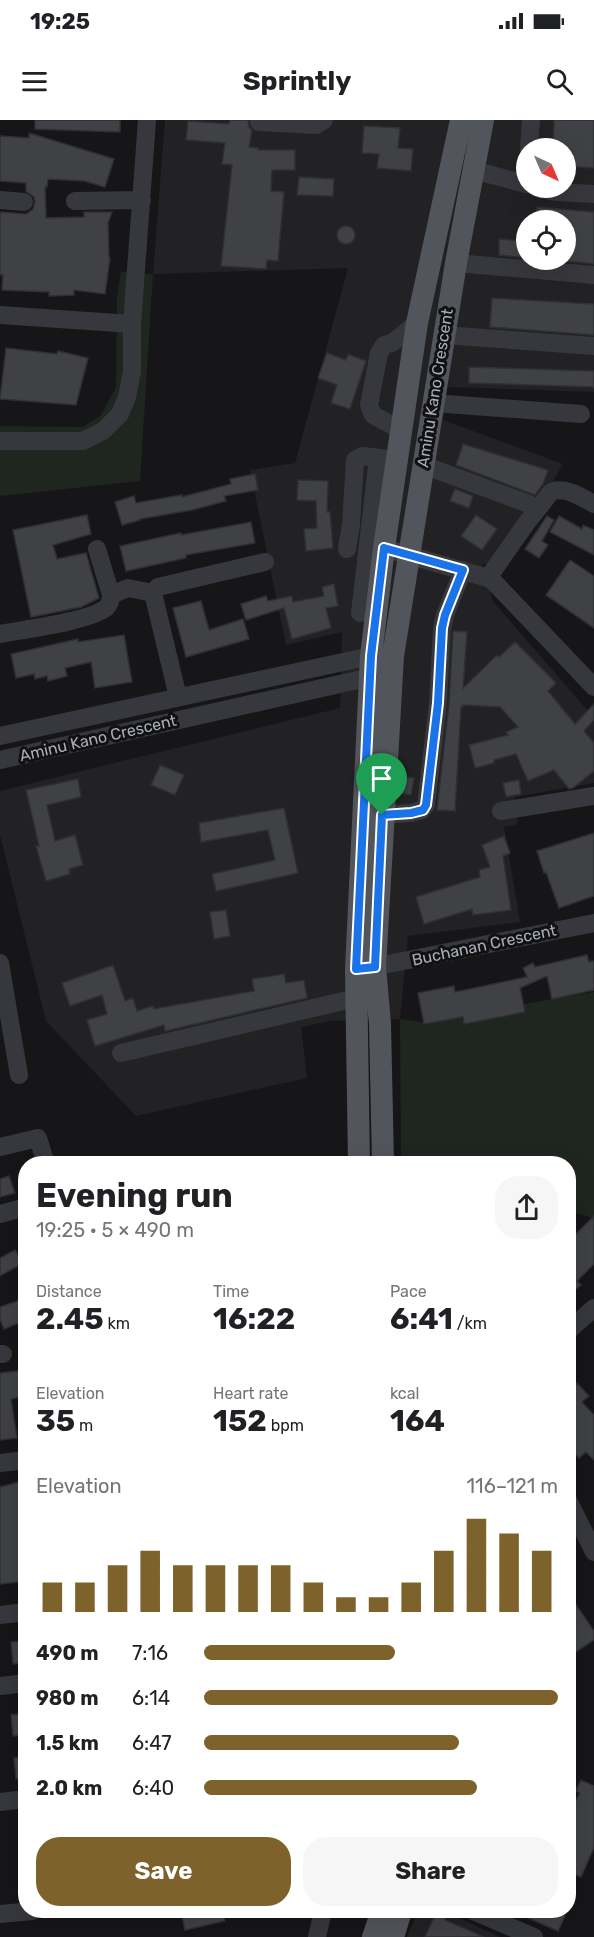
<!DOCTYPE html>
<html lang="en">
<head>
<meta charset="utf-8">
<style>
  :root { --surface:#fff; --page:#f6f6f6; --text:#202124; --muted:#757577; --accent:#7e622b }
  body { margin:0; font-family:Rubik,sans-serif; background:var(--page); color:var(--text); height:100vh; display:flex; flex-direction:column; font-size:22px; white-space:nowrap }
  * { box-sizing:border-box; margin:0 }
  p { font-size:20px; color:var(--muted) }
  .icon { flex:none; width:33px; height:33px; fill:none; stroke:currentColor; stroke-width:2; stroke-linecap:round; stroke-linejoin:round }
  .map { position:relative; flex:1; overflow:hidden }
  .panel { position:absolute; left:18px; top:1036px; width:558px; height:762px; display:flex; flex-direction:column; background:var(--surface); border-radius:24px; box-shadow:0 6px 24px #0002 }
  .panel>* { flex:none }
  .needle { width:39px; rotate:136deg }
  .buttons { position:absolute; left:516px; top:18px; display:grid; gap:12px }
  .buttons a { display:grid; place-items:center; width:60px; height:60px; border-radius:50%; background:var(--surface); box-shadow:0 6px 24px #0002; font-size:30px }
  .pin { position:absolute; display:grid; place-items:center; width:51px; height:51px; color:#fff; margin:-62px -26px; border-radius:50% 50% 50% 0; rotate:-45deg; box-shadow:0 0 6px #0007 }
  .pin .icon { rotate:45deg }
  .round { display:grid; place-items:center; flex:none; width:63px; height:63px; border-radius:24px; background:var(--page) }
  .overview { display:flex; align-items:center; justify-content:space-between; height:102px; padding:0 18px }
  h1 { font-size:33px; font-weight:700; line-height:45px }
  .stats { display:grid; grid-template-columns:repeat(3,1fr); gap:9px; height:102px; padding:6px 18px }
  .stats div { display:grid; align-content:center }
  .stats b { font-size:30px; font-weight:700 }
  .stats small { font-size:16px; font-weight:400 }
  .stats p { font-size:16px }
  .chart { height:168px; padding:12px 18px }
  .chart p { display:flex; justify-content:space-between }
  .chart svg { width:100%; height:108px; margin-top:6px; stroke:var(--accent); stroke-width:6 }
  .cta { display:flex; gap:12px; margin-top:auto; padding:12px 18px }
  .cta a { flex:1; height:69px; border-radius:24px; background:var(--accent); color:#fff; font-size:24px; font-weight:700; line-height:69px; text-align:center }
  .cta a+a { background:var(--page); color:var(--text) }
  ul { padding:0 18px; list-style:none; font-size:20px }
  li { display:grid; grid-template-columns:96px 72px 1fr; align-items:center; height:45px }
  li i { height:15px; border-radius:8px; background:var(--accent) }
  .status { display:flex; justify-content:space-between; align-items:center; height:42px; padding:0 30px; background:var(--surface); direction:ltr }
  .status svg { height:16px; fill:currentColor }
  header { display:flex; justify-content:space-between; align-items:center; height:78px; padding:0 18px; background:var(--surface); font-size:27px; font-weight:700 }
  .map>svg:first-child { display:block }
</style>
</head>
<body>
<div class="status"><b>19:25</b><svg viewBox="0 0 49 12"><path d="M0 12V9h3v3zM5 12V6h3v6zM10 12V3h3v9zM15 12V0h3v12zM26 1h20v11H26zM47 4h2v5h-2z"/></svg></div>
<header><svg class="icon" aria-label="menu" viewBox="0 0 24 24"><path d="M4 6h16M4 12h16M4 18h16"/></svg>Sprintly<svg class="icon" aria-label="search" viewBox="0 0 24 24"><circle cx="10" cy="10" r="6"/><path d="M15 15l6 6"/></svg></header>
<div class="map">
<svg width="594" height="1817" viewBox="0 0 594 1817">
  <rect width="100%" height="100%" fill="#161618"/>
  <path fill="#222225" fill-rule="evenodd" d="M165 0H594V272L448 267 443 300 563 344 502 449 482 443 493 481 594 598V663L515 677 518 704 504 707 520 802 408 816 400 899 331 901 301 907 307 958 136 996 46 901 0 715V671L340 588 342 512 286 525 250 350 295 343 348 148 153 154ZM526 28H566V68H526ZM526 100H566V140H526Z
    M418 1791H444L500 1817H407Z"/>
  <path fill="#1e261f" d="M121 152 153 154 140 361 0 376V306L83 307 101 295 116 267 117 176Z
    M594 872V1098L569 1091 568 1044H401L400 899 420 902Z"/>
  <path fill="#404145" stroke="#303034" stroke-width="1.5" d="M35 0H120V12L35 9Z
    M230 0H248L249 7 252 10 249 27 258 28V30H295V50H272L271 71 284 72 278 141 267 140 266 149 221 146 232 45 222 44 225 23 186 20 188 1 229 4Z
    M554 0H594V48L566 46V28H553Z
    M364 6 400 8 398 28 413 29 411 51 377 48 379 34 362 33Z
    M29 13 114 39 105 67 84 61 48 59 47 67H45L46 98 84 97V92H112L108 103 109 137 110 138 105 174 74 170V175L49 176V172L2 170 3 155H0V92L26 94 33 89 35 82 34 77 26 71V63L0 61V16L29 18Z
    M299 57 334 59 333 76 297 75Z
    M537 87 594 92V144L566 141V100H536Z
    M337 115a9 9 0 1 1 18 0a9 9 0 1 1-18 0Z
    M499 119 526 121V138L499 135Z
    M492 178 594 184V215L490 207Z
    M6 228 57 234 58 231 88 238 76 285 0 279Z
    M327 233 346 240 348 234 366 241 350 289 331 283 337 265 318 258Z
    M469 247 594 251V267L469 263Z
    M463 324 548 350 543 364 535 375 456 345Z
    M255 354 258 370 224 376 226 381 192 390 140 399V400L122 405 115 382 134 376 136 383 182 375V377L231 364 230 359Z
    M298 360 328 361 327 392H330L333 428 306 431 304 409 317 408 316 381 297 380Z
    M455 369 473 376 469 388 450 381Z
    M87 395 91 414 53 425 57 439 86 433 99 478 81 487 31 497 13 410Z
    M476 395 497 409 482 430 461 416Z
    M547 396 554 400 542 421 548 425 539 438 525 429Z
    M559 396 582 409 583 405 594 410V435L550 412Z
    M251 402 255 423 186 435V438L126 451 120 426 181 413V415Z
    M570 440 594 456V508L546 475Z
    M334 464 338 486 326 488 331 508 292 519 284 488 246 500 241 484 266 476 268 481 292 476 293 482 324 476 322 467Z
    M201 481 209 510 243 499 249 519 186 537 173 488Z
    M453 511 467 512 463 568 497 535 499 537 515 522 556 563 548 571 575 604 594 584V600L584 611 594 623V651L573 668 569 669 554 650 528 661 516 634 494 640V643L475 648 469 625 508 615 506 612 518 607 500 587 463 585V587H461L455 691 437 690 449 584Z
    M124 515 132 562 95 568 91 542 65 548 67 556 48 561 47 556 35 559 34 554 16 558 11 534 78 519V522Z
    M160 645 184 655 175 675 151 665Z
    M400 656 414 658 411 675 399 673Z
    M78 659 81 677 47 685 55 721 75 715 83 745 69 749 70 754 46 761 36 726H39L26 670Z
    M519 660 521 674 506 677 503 663Z
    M284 688 298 753 216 771 212 754 275 740 268 710 201 722 199 703Z
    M594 713V776L559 788 546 752 544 753 537 731Z
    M504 716 510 733 503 736 511 790 473 795 472 789 424 804 416 777 480 757 479 750 490 747 482 725Z
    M226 790 230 816 214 819 210 792Z
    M587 835 589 842 594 841V870L552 879 547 856 520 868 525 892 464 904 463 897 424 904 418 873 454 866 455 872 527 857 523 848 533 843 535 847Z
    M113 845 125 881 133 878 137 891 153 886 154 889 254 871 252 859 284 854 286 863 304 860 307 878 165 911 164 905 95 926 87 900 107 894 102 875 70 886 62 863Z
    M9 1056 15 1073 0 1077V1059Z
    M594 1096V1144L577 1161 581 1165 568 1176V1122Z
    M15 1130 23 1143 0 1156V1138Z
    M26 1178V1200L4 1209 0 1199V1187Z
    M26 1250V1276L11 1279 17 1318 0 1320V1253Z
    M577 1263 589 1276 582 1282 594 1295V1340L586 1332 579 1338 568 1326V1271Z
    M26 1360V1461L0 1464V1367Z
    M568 1473 594 1511V1520L568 1537Z
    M26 1521V1543L13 1544 11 1522Z
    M26 1593V1615L13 1616 11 1595Z
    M26 1637V1658L16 1659 14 1638Z
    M581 1660 594 1666V1727L581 1757 568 1752V1694L580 1673 576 1671Z
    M181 1791H223L225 1801 185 1810Z
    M437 1791 448 1794 445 1800 484 1817H425Z
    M512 1791H552L565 1796 558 1811Z"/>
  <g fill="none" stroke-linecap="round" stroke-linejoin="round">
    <path stroke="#37383d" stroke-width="18" d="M259 2 316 5 324 0
      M529 28 531 0
      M473 50 526 64
      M537 68 556 72 594 74
      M0 80 24 82
      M75 81 142 80
      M456 143 594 155
      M0 195 132 204
      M444 215 594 226
      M433 283 581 294
      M401 310 373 295 369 285 379 233 384 225 392 223 417 203
      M0 321H83L103 311 120 294 127 277 132 252V204L147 0
      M423 345 529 384
      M384 428 488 458 493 461 594 567
      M347 429 351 404 355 340 362 336 389 339
      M488 458 525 405 551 372C565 366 581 377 594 384
      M111 475 128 468 153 473
      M360 493 378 338
      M0 514C26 509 86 502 106 488 110 484 111 480 111 475L97 429
      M178 577 153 473 158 467 265 442
      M0 616 371 536H382
      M0 640 371 557H382
      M501 691 594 676
      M382 695 411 693 422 690 426 685 438 583 442 508 445 495 463 450
      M0 843 19 955
      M363 849 594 803
      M121 933 356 878
      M0 1027 38 1018 46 1044
      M0 1094 26 1087
      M568 1211 594 1188
      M0 1234H3
      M0 1343 26 1340
      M568 1380 594 1432
      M0 1495 26 1492
      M0 1566 26 1563
      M0 1682 26 1679
      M473 1791 534 1817
      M0 1794 32 1791
      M317 1817 323 1791"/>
    <path stroke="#53555c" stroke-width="22" d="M359 1044 356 849 371 536 384 428 417 203 461 0
      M383 1044 380 904 375 847 393 536 456 143 483 0
      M373 1817 382 1791
      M393 1817 401 1791"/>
  </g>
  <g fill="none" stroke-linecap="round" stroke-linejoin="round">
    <defs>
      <path id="route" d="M384 428 463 450 445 495 442 508 438 583 426 685 423 690 411 693 382 695 375 847 356 849 371 536Z"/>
    </defs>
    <use href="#route" stroke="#fff" stroke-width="12"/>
    <use href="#route" stroke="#1a73e8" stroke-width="8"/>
  </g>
  <g text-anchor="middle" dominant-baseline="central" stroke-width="6" stroke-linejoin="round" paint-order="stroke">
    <g font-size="16" fill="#a8adb8" stroke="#111113">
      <text transform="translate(435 268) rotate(-81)">Aminu Kano Crescent</text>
      <text transform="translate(98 618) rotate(-13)">Aminu Kano Crescent</text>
      <text transform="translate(484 825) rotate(-12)">Buchanan Crescent</text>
    </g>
  </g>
</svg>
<div class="buttons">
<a><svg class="needle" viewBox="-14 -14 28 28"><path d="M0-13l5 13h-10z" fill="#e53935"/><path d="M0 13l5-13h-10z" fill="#757577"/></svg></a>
<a><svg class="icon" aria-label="locate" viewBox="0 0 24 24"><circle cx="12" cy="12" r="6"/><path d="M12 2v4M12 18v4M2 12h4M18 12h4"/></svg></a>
</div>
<div class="pin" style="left:382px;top:695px;background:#1e9e55"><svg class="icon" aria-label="arrive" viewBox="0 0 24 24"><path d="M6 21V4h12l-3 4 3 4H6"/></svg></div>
<section class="panel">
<div class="overview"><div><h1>Evening run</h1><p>19:25 · 5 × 490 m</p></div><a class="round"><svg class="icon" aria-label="share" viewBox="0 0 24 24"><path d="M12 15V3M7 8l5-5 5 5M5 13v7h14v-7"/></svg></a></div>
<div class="stats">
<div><p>Distance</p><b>2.45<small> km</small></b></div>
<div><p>Time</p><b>16:22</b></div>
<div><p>Pace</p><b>6:41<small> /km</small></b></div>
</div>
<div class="stats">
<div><p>Elevation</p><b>35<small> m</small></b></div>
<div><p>Heart rate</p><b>152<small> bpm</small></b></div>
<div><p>kcal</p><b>164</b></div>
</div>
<div class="chart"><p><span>Elevation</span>116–121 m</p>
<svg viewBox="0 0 160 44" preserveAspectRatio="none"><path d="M5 44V32M15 44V32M25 44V25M35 44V19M45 44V25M55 44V25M65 44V25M75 44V25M85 44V32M95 44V38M105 44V38M115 44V32M125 44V19M135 44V6M145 44V12M155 44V19"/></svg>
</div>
<ul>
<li><b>490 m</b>7:16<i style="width:54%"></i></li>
<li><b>980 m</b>6:14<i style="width:100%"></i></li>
<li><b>1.5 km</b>6:47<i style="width:72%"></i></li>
<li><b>2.0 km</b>6:40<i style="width:77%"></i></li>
</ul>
<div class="cta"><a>Save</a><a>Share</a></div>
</section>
</div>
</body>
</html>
